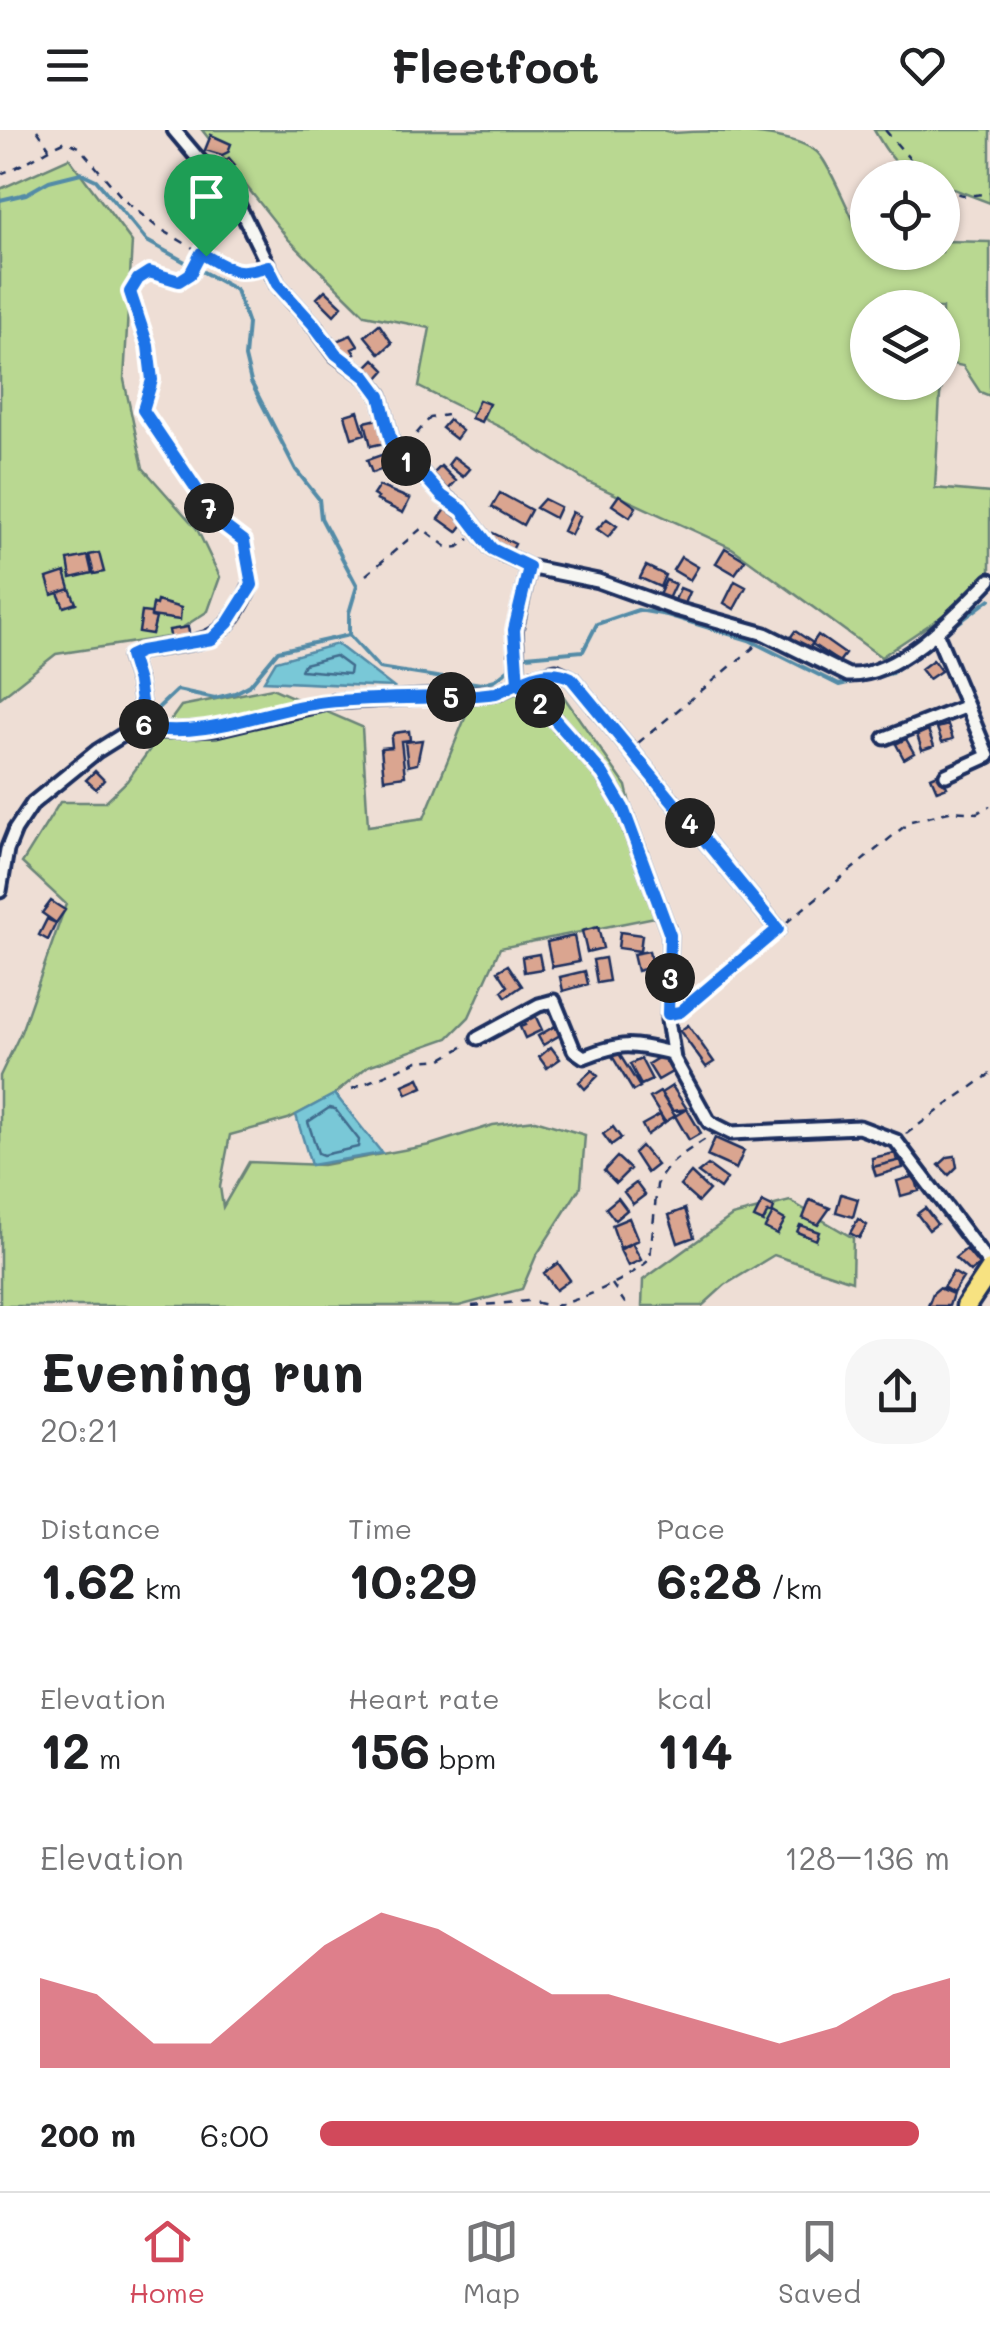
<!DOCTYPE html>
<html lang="en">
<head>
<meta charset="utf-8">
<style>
  :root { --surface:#fff; --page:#f6f6f6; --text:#202124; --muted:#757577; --line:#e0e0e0; --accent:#d1495b }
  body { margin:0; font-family:Mali,sans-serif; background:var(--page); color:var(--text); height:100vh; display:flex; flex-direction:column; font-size:38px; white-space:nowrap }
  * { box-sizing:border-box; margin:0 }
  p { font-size:32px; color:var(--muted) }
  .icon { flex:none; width:55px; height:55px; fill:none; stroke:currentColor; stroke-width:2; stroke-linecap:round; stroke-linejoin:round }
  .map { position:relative; height:1176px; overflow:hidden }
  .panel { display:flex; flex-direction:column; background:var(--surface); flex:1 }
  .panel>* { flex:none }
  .fabs { position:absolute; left:850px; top:30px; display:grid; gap:20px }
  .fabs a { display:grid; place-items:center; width:110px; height:110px; border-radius:50%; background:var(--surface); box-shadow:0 2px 8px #0004; font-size:50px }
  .pin { position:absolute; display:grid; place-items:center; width:85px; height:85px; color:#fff; margin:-102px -42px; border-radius:50% 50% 50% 0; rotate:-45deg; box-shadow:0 0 10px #0007 }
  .pin .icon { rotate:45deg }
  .km { position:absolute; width:50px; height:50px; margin:-25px; border-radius:50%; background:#222; color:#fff; font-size:28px; line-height:50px; text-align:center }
  .round { display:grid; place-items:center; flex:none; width:105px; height:105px; border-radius:40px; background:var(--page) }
  .headline { display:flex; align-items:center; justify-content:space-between; height:170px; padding:0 40px }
  h1 { font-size:55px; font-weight:700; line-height:75px }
  .stats { display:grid; grid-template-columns:repeat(3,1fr); gap:15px; height:170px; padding:10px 40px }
  .stats div { display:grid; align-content:center }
  .stats b { font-size:50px; font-weight:700 }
  .stats small { font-size:28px; font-weight:400 }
  .stats p { font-size:28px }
  .chart { height:280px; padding:20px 40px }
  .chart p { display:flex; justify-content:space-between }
  .chart svg { width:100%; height:180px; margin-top:10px; fill:var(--accent); opacity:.7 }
  ul { padding:0 40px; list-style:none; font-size:32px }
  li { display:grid; grid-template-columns:160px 120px 1fr; align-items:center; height:75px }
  li i { height:25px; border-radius:12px; background:var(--accent) }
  header { display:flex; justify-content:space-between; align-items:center; height:130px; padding:0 40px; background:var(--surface); font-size:45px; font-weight:700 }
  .tabs { display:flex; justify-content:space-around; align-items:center; height:140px; border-top:2px solid var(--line); background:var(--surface); font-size:28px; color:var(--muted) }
  .tabs a { display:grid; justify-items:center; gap:5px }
  .tabs .selected { color:var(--accent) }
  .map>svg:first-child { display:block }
</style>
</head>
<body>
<header><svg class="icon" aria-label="menu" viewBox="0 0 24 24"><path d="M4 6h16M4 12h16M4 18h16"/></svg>Fleetfoot<svg class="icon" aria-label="heart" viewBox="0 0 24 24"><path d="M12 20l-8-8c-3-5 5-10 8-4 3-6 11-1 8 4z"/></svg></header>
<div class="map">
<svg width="990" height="1176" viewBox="0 0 990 1176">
  <rect width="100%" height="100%" fill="#eeded5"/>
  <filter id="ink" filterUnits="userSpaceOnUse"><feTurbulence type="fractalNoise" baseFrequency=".01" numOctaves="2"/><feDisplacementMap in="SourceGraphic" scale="20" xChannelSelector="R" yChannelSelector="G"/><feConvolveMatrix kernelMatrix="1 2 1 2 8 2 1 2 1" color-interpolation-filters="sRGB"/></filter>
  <g filter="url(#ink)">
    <path fill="#b9d891" stroke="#6a8478" stroke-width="2.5" fill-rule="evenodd" d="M202 0H662L674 3C711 0 788 0 817 22 829 33 848 80 857 98L867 101 868 122H942L943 111 990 112V266L980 262 963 236 948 233 940 265 935 358 990 363V454L881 527 732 418 588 352 504 299 419 257 430 198 365 185 289 110ZM868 178H942V252H868Z
      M874 0H990V73L943 55 942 48C903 48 892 31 874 0Z
      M69 28 132 112 124 250 143 338 197 399 220 447 208 481 168 507 56 524 0 568V59Z
      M544 549 562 564 626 656 655 787 500 818 469 887 448 908 368 936 335 964 288 989 230 1005 220 1057 223 1077 249 1032 323 1035 430 1015 493 995 535 990 585 1005 581 1056 536 1126 522 1159 459 1176H0V946L21 902 66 774 22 733 60 672H105L127 651 181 576 272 558 362 597 368 696 424 688 470 576Z
      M790 1071 853 1108 852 1151 774 1125 725 1155 702 1176H642L643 1150 732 1086Z"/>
    <path fill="#79c8d7" stroke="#538ba7" stroke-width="2.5" d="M337 514 393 557 264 551 276 531Z
      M335 964 382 1023 311 1035 296 985Z"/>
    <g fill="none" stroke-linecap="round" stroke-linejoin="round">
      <path stroke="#416c8e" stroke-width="2.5" d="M335 526 350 537 349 544 301 540 304 534Z
        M329 978 335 979 359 1010 358 1017 323 1025 318 1023 308 992Z"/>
      <path stroke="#538ba7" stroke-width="4" d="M0 70 26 64 49 51 81 43 96 50 147 111 236 160 248 194 245 227 251 252 296 340 319 369 321 388 357 456 349 483V505L379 538 481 554 495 550 526 526 583 521 597 494 638 480 667 485 749 510 839 555 892 543 990 469
        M158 578 177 560 215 568 235 563 250 555 278 521 349 505"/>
    </g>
    <path fill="#daa590" stroke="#1b2f5e" stroke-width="2.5" d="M211 5 231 14 228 22 222 25 205 20Z
      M229 28 235 35 217 48 212 41Z
      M325 160 342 176 334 185 317 168Z
      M379 194 392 213 380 224 365 206Z
      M351 205 358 216 352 219 355 224 347 229 336 211Z
      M374 229 385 240 377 249 365 238Z
      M479 270 489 274 481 292 471 288Z
      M358 281 365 304 352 308 345 285Z
      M378 289 384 313 371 316 365 292Z
      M449 290 462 301 456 309 442 298Z
      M384 324 387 333 383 334V339L372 343 367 330Z
      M454 327 470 339 463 347 448 335Z
      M392 329 412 347 404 356 383 339Z
      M441 336 456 351 446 362 430 347Z
      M379 356 410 369 403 383 376 370 378 368 373 365Z
      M500 363 531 380 523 395 492 377Z
      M619 365 636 377 630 387 612 375Z
      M544 369 560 377 555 388 536 378Z
      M446 379 464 393 457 402 439 389Z
      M572 382 580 386 571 405 563 401Z
      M607 389 617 396 608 407 597 399Z
      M493 403 515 414 510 424 488 413Z
      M725 418 745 430 735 444 716 433Z
      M99 423 104 442 94 444 89 425Z
      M88 426 92 443 71 448 68 430Z
      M681 427 698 437 690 450 673 440Z
      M646 436 665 445 660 457 640 448Z
      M65 442 70 459 52 465 47 448Z
      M666 450 675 454 668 469 659 465Z
      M735 451 746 457 734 479 724 473Z
      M680 458 690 462 684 476 674 472Z
      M70 459 76 473 64 477 58 463Z
      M157 471 181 478 180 490 151 486 153 474 156 475Z
      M142 482 151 483V487L156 488 152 504 139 502Z
      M188 497 190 508 171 511 169 500Z
      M795 501 813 513 808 520 788 511Z
      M818 505 845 524 839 532 812 514Z
      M933 530 941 541 929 549 921 539Z
      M948 595 953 609 942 612 937 598Z
      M928 600 934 616 922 620 917 605Z
      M409 601 410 610 401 611 405 646 384 649 381 618 392 617 391 608 394 603Z
      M906 609 914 623 904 629 896 614Z
      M422 610 417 634 408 636 405 612Z
      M95 641 104 650 96 659 86 650Z
      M940 643 947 657 937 661 931 647Z
      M51 771 65 780 56 793 42 783Z
      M47 789 56 793 48 810 39 805Z
      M598 797 603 818 587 822 582 801Z
      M620 802 642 805 640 821 618 818Z
      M574 806 579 832 552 837 547 812Z
      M649 821 652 837 637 841 633 824Z
      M539 824 542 839 524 842 522 827Z
      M605 828 609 851 597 853 593 830Z
      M508 835 522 856 506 867 502 861 508 856 498 841Z
      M585 841 588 854 563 861 560 847Z
      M535 885 542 900 525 908 520 897 525 895 523 891Z
      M688 895 714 932 706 937 680 901Z
      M555 896 560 905 543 915 538 906Z
      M551 917 560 929 547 938 539 927Z
      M618 922 640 957 633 961 612 926Z
      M663 925 672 942 658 950 648 934Z
      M641 929 652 950 641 955 630 934Z
      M592 940 598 946 585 959 579 952Z
      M419 948 423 957 407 964 403 955Z
      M672 956 687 979 673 981 661 963Z
      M660 962 675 986 665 992 650 968Z
      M687 979 701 1003 689 1010 675 986Z
      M660 985 664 993 647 1005 642 995Z
      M613 997 621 1008 611 1015 603 1004Z
      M715 1008 744 1021 736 1039 707 1026Z
      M641 1016 657 1035 647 1043 634 1023Z
      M895 1023 897 1031 873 1037 872 1028Z
      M955 1026 957 1037 949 1045 939 1035 948 1027Z
      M617 1027 630 1039 616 1053 604 1041Z
      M901 1030 903 1038 876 1046 873 1037Z
      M708 1035 727 1049 720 1059 698 1043Z
      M691 1043 709 1060 698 1072 680 1056Z
      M915 1046 919 1061 901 1066 897 1051Z
      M636 1053 645 1065 633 1074 624 1062Z
      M841 1064 858 1069 853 1087 836 1082Z
      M618 1068 627 1080 615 1090 606 1078Z
      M810 1070 830 1078 818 1095 803 1088Z
      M762 1072 774 1078 772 1084 768 1082 763 1092 754 1088Z
      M925 1078 937 1094 929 1100 917 1084Z
      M685 1079 694 1107 678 1113 669 1085Z
      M773 1083 785 1090 777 1104 765 1098Z
      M629 1088 638 1110 620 1118 612 1095Z
      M858 1089 867 1095 859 1108 850 1103Z
      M800 1095 819 1102 816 1110 797 1102Z
      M632 1113 641 1130 628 1136 620 1120Z
      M966 1119 979 1135 970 1142 955 1128Z
      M558 1133 570 1150 556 1160 544 1143Z
      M953 1142 963 1148 953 1163 943 1157Z
      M939 1158 953 1164 949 1176H928L933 1163Z"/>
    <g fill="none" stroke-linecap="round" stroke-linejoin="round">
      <defs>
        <path id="street" d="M174 0 201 32 222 63 238 74 277 154 313 194 336 225 366 247 380 265 393 319 416 337 443 366 462 380 492 419 529 437 598 451 676 479 765 504 848 545C899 547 957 484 990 450
          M529 437 515 500 518 553 533 565 603 644 623 678 670 805 668 890 674 929 709 992 731 1003 859 997 896 1011 990 1135
          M936 502 988 626 946 645
          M145 598 138 552 130 527 141 521C203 510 222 518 251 455
          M885 608 967 576
          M0 761 7 720 15 700 33 673 97 621 121 606 145 598 163 601 216 599 331 572 496 563 536 546 556 541 571 548 778 799
          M478 908 539 875 554 871 574 920 584 927C623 911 632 914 672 923"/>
        <path id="primary" d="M966 1176 990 1140"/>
      </defs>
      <use href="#street" stroke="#1b2f5e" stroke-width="19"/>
      <use href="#primary" stroke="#1b2f5e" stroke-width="25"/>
      <path stroke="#1b2f5e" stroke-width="2.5" stroke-dasharray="8 8" stroke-linecap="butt" d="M37 0 49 18
        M885 0 926 48
        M0 44C24 36 43 21 66 11L79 17 125 71 157 97 234 142 257 140
        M942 59 966 66 990 63
        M201 123 190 144 179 151 149 142 138 149 131 162 148 216 152 250 143 281 219 392 243 411 249 444
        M406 316 430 288 447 285
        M366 445 422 398 448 418 458 417 469 409
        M638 613 753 518 756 511
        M787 792 911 691 953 681 977 683 990 676
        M680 882 769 807
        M352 959 418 931 442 929 468 914
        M906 1004 990 944
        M612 1154 627 1176
        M472 1176 529 1171 551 1176
        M555 1176C583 1169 630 1149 650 1129L657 1055C667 1030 692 1019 713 1004"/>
      <use href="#street" stroke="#f6f6f2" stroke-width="11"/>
      <use href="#primary" stroke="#f7e281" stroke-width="18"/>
    </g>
  </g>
  <g fill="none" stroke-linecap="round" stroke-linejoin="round" filter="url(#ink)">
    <defs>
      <path id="route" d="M206 126C232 141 237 146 268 136L277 154 313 194 336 224 366 247 380 266 393 319 416 337 442 366 462 380 492 419 529 437 514 500 518 553 533 565 603 644 623 678 670 805 668 884 680 882 778 799 571 548C544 535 522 552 496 563 440 570 383 566 327 572 263 579 212 609 145 598L138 552 130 526 141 521 212 509 228 493 252 455 244 411 219 392 143 280 152 250 148 216 130 162 138 149 149 142 179 151 190 144 201 123 206 126"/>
    </defs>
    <use href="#route" stroke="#fff" stroke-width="20"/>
    <use href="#route" stroke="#1a73e8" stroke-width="12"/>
  </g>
</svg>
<div class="fabs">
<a><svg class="icon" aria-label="locate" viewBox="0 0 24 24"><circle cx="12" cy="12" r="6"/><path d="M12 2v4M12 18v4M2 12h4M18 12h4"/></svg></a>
<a><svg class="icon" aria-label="layers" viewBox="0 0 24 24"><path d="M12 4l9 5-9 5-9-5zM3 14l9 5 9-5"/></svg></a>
</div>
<div class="pin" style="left:206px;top:126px;background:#1e9e55"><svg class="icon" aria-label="arrive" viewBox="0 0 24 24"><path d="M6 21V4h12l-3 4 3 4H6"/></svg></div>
<b class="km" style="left:406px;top:331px">1</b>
<b class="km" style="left:540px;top:573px">2</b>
<b class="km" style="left:670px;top:848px">3</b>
<b class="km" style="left:690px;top:693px">4</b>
<b class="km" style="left:451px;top:567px">5</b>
<b class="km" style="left:144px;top:594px">6</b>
<b class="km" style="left:209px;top:378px">7</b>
</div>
<section class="panel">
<div class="headline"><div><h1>Evening run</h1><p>20:21</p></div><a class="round"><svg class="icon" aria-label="share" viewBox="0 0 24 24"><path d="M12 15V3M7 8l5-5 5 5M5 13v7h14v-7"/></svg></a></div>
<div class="stats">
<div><p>Distance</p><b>1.62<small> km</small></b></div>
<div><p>Time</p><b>10:29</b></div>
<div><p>Pace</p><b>6:28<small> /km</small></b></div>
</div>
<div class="stats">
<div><p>Elevation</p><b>12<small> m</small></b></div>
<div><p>Heart rate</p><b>156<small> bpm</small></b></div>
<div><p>kcal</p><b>114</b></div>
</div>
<div class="chart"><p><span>Elevation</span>128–136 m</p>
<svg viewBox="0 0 160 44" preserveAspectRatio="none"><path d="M0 44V22L10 26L20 38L30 38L40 26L50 14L60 6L70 10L80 18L90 26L100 26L110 30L120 34L130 38L140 34L150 26L160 22V44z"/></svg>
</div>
<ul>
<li><b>200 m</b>6:00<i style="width:95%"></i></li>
</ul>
</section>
<nav class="tabs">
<a class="selected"><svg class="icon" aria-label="home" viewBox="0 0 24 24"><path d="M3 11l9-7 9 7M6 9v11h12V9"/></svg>Home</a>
<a><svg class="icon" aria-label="map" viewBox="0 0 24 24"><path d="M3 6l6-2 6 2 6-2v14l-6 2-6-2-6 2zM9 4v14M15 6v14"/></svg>Map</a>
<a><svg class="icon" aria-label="saved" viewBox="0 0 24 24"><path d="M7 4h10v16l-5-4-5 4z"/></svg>Saved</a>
</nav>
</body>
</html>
